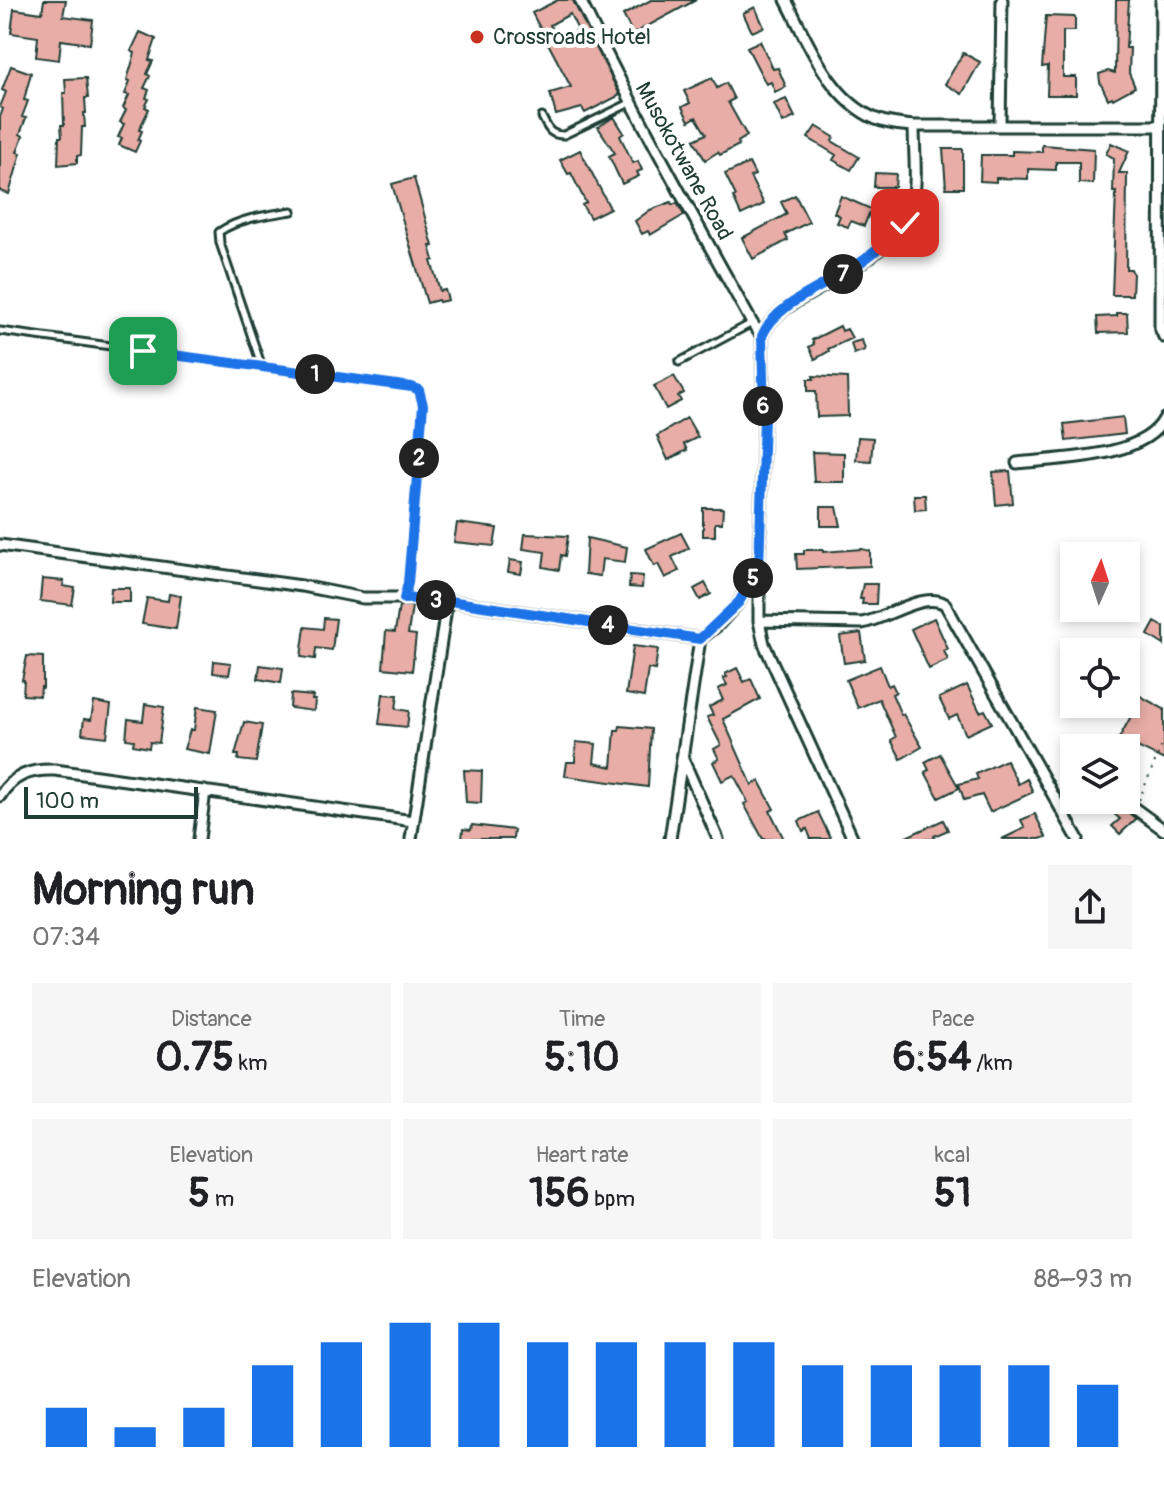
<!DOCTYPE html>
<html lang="en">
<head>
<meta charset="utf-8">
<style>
  :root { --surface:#fff; --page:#f6f6f6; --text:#202124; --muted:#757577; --accent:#1a73e8 }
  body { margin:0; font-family:Pangolin,sans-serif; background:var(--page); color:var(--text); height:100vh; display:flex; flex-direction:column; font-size:30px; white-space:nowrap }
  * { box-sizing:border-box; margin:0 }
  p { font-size:26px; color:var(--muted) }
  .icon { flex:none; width:44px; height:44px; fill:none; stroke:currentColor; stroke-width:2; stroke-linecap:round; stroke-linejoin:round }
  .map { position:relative; height:839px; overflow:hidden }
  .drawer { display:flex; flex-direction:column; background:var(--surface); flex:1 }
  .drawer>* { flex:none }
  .needle { width:52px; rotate:3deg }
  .tools { position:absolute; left:1060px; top:542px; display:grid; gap:16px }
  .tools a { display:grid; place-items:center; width:80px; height:80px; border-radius:0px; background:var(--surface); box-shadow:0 4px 12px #0003; font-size:40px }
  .scale { position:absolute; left:24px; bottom:20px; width:174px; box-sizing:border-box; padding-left:8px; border:4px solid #1f3d34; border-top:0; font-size:22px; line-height:28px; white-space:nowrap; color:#1f3d34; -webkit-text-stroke:6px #fff; paint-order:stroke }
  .pin { position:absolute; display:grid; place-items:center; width:68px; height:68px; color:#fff; margin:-34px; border-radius:16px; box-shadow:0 4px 12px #0006 }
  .km { position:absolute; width:40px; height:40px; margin:-20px; border-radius:50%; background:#222; color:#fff; font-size:22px; line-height:40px; text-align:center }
  .round { display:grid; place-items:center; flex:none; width:84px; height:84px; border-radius:0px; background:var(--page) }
  .overview { display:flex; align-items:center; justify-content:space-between; height:136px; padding:0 32px }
  h1 { font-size:44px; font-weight:800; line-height:60px }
  .stats { display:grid; grid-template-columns:repeat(3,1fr); gap:12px; height:136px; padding:8px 32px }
  .stats div { display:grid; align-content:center; border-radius:0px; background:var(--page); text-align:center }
  .stats b { font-size:40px; font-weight:800 }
  .stats small { font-size:22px; font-weight:400 }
  .stats p { font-size:22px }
  .chart { height:224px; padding:16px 32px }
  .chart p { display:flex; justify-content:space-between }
  .chart svg { width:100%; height:144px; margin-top:8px; stroke:var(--accent); stroke-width:6 }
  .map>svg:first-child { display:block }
</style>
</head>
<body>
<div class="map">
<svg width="1164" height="839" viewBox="0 0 1164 839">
  <rect width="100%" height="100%" fill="#fff"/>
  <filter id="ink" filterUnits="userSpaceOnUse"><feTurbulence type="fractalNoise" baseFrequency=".0125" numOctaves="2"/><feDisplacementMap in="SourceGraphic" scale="16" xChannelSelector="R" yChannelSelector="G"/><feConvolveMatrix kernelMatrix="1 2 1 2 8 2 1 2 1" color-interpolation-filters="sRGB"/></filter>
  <g filter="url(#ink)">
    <path fill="#e8ada6" stroke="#1f3d34" stroke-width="2" fill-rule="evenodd" d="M44 0H66L63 16 93 20 90 44 61 40 59 60 36 57 38 37 11 33 14 9 42 13Z
      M558 0H573L620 95 585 113 582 108 556 115 550 93 571 87 532 13ZM570 14 578 30 558 41 550 25Z
      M651 0H696L633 34 623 15Z
      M1116 0H1129L1126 48H1130L1129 73 1135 87 1113 99 1112 97 1108 99 1100 82 1099 74 1108 71 1115 73Z
      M755 7 764 27 752 32 743 13Z
      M1046 16 1075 17V31H1063V77H1076V95H1047L1048 66 1042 67Z
      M140 32 156 39 149 60 153 61 147 74 150 76 144 88 149 90 146 98 149 99 145 107 149 109 139 130 142 131 138 140 140 141 135 152 119 145 122 138 118 137 124 124 120 122 126 110 123 108 129 95 125 94 130 81 127 80 135 53 131 51Z
      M760 41 773 69 778 68 786 87 775 92 771 82 766 84 747 47Z
      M963 53 980 62 962 94 945 84Z
      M11 66 31 73 24 100 28 101 22 117 26 118 20 134 23 136 17 152 21 153 9 194 0 191V117L3 109 0 107 6 92 2 90Z
      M86 78 88 98H85L86 113H84L85 127H82L81 155 77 156V163L58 165 59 137H62L61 125H64L63 93H66L65 79Z
      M712 78 717 88 726 83 734 99 728 102 747 136 738 142 739 145 720 155 718 152 705 160 694 140 706 134 696 117 689 121 682 107 690 103 684 91Z
      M786 99 795 117 783 123 774 104Z
      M614 117 624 133 620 136 633 163 638 161 642 170 637 172 639 176 622 184 609 156 615 153 598 127Z
      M816 126 834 137 832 141 859 157 851 170 833 160 836 155 808 138Z
      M1111 143 1129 151 1119 173H1127L1126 269H1131L1133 274 1132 295H1112L1116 192H1113L1114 158 1106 154Z
      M1042 145 1094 149 1093 184 1079 183V162H1056V170L1028 169V179L996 178V182L980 181 981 155H1012V151L1042 152Z
      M943 149H963V188H946Z
      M580 150 610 208 590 218 582 205 586 203 571 173 568 174 560 160Z
      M749 163 755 175 750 177 764 204 741 215 733 197 736 196 725 174Z
      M875 173 896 174 895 187H874Z
      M414 178 433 246H430L434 260 431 261 440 291 445 290 448 300 439 302 438 300 427 303 392 184Z
      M888 192 902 194 900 206 886 203Z
      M795 195 809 222 785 234 788 240 753 259 742 238 787 214 781 202Z
      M841 196 871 209 864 226 851 221 848 227 837 223 840 216 834 213Z
      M671 202 672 205 677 203 684 215 650 235 648 231 642 234 635 221 650 210Z
      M1117 313H1127L1128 332 1098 333 1097 317 1117 316Z
      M840 326 842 331 847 329 852 338 828 349 829 351 815 359 809 347 814 344 812 340Z
      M862 340 865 350 854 354 851 343Z
      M674 376 684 393 678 396 681 401 666 409 654 386Z
      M813 376 847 378 848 416 817 417 816 391H808V379H814Z
      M1123 417 1125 434 1066 441 1064 424Z
      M687 418 698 437 684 444 687 450 668 460 657 436Z
      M858 437 873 438 871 461 856 460Z
      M812 452 844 453V482H814Z
      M1010 471 1013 503 996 505 993 472Z
      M914 495H925L926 509 915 510Z
      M821 507H837L841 526H821Z
      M703 508H723L722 523H715V536H703Z
      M457 523 497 528 494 546 454 542Z
      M681 533 689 548 672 557 679 571 665 578 658 564 654 566 646 549Z
      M525 534 568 536 565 556 561 555 559 570 543 567 545 552 523 549Z
      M587 538 627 547 625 562 602 559 600 576 585 574Z
      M862 549 870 551V566L797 569 796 554H804V550H823V552Z
      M510 560 523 562 521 574 508 572Z
      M630 575 643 576 642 588 629 587Z
      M42 579 64 581 63 586 75 588 72 605 40 601Z
      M705 583 711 594 700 600 694 589Z
      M863 584H877L876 604H862L863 599H860Z
      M111 588H130V602H110Z
      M169 594 181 596 176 629 142 624 147 598 168 601Z
      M399 606H412L408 634 416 635 412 671 383 668 386 631 395 632Z
      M324 618 336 619 332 650 316 648 315 659 301 657 305 627 323 629Z
      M934 618 948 649 944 651 948 660 929 669 911 629Z
      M1155 622 1164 627V645L1148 635Z
      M861 633 865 660 844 663 840 636Z
      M633 646 658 649 655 670 648 669 644 697 626 694Z
      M27 656 43 657V688L41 687 40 696 23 695 24 680H22Z
      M214 661 231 663 229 675 213 673Z
      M260 665 283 668 281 683 258 679Z
      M880 666 888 686 892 684 896 692 892 694 901 715 903 714 922 747 901 759 891 740 896 737 879 699 858 708 846 680Z
      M737 668 744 682 751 679 760 699 723 719 752 785 759 781 774 809 770 811 784 839H763L744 804 748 802 734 775 722 781 713 762 719 759 714 749 721 745 707 717 713 715 709 707 723 700 718 689 727 685 723 678 727 677 725 674Z
      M967 685 980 712 985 710 992 723 966 735 957 715 949 719 939 698Z
      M1129 690 1164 709V760L1119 738 1134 711 1126 706V696Z
      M291 694 313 696 312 700H315L314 711 290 708Z
      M383 694 398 695 396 709 409 711 407 727 379 724Z
      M94 702 111 705 107 737 82 734 84 719 91 720Z
      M145 704 164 707 159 743 150 742 149 748 133 745 134 740 126 739 128 719 143 721Z
      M197 707 217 710 210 754 184 749 190 730H194Z
      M244 722 262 725 256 762 238 760 239 755H235Z
      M620 726 651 729 648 787 565 776 567 762H575L576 742 596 744 594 763 612 767 615 730H619Z
      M940 754 959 788 939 798 925 772 929 770 925 762Z
      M1006 760 1018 784 1027 779 1033 792 990 812 982 795 964 800 959 784 978 779 976 774Z
      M464 770 482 771 481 803 466 802Z
      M1125 801 1128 804V812L1136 819 1120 834 1112 826 1120 819 1113 813Z
      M818 812 831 839H811L807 829 803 831 799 821Z
      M1035 814 1046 837 1040 839H1002L1025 828 1021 820Z
      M943 820 948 830 934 836 935 839H902Z
      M472 825 514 830 513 839H462L463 829 471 830Z"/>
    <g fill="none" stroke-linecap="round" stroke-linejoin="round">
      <defs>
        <path id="service" d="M542 117C548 129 550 135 564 135L630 103
          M0 331 412 387 419 390 423 405 407 592 404 599
          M679 362 752 323
          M262 367 220 243 219 232C240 218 267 215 292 211"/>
        <path id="minor" d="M580 0C633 110 693 216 752 323L762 336
          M786 0C808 42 829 99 876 119 888 124 901 125 914 126H1160
          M1161 0 1160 328 1164 337
          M1000 124 1002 0
          M1017 463C1057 458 1143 459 1164 419
          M0 545 302 586 363 598H430L700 639 718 625 739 602 759 568 764 418 762 336C771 316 788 306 806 296 839 277 902 245 912 206 918 181 914 152 914 126
          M759 570V621L764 644 853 839
          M759 621 862 623C886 619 923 591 945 604L1078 839
          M683 759 718 839
          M0 796C13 775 31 769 55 770L413 821
          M1134 808 1164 830
          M199 839 205 791
          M411 839 447 602
          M670 839 700 639"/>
      </defs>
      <use href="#service" stroke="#1f3d34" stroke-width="11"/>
      <use href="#minor" stroke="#1f3d34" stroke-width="15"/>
      <path stroke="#1f3d34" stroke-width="2" stroke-dasharray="2 6" stroke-linecap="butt" d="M1139 800 1164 740"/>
      <use href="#service" stroke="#fff" stroke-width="5"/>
      <use href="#minor" stroke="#fff" stroke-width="9"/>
    </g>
  </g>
  <g fill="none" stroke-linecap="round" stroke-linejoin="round" filter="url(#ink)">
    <defs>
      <path id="route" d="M143 351 412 387 419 390 423 405 408 583 404 599 430 598 700 639 739 602 759 568 764 418 762 336C777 302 823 288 852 268 872 256 889 239 905 223"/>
    </defs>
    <use href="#route" stroke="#fff" stroke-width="16"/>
    <use href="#route" stroke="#1a73e8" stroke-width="10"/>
  </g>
  <circle fill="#c8321e" stroke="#fff" stroke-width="3" cx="477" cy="37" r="8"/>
  <g text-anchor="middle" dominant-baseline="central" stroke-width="8" stroke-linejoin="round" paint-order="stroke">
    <g font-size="22" fill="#1f3d34" stroke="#fff" text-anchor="start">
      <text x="493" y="37">Crossroads Hotel</text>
    </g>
    <g font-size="22" fill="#1f3d34" stroke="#fff">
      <text transform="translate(684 161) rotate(61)">Musokotwane Road</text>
    </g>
  </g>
</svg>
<div class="tools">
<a><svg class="needle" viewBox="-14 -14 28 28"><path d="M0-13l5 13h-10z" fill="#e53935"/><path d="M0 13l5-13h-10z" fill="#757577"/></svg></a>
<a><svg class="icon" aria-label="locate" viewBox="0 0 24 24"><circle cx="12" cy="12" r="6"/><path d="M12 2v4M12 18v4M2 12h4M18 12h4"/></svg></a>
<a><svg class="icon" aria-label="layers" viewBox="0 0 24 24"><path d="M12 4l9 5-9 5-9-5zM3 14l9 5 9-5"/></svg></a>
</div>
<div class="scale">100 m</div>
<div class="pin" style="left:143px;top:351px;background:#1e9e55"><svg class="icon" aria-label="arrive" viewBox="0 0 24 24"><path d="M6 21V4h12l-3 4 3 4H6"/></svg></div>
<div class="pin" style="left:905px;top:223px;background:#d93025"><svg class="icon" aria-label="check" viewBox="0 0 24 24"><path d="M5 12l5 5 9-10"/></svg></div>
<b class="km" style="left:315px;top:374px">1</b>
<b class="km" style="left:419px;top:458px">2</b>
<b class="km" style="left:436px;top:600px">3</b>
<b class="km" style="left:608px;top:625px">4</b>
<b class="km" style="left:753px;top:578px">5</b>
<b class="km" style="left:763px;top:406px">6</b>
<b class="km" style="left:843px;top:274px">7</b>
</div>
<section class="drawer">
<div class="overview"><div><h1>Morning run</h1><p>07:34</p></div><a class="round"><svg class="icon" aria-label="share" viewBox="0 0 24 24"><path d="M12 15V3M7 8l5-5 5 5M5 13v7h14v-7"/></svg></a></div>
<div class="stats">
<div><p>Distance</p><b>0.75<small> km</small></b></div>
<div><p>Time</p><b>5:10</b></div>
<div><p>Pace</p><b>6:54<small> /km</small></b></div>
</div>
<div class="stats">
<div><p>Elevation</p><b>5<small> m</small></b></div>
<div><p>Heart rate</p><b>156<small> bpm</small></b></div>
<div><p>kcal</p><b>51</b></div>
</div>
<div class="chart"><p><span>Elevation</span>88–93 m</p>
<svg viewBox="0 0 160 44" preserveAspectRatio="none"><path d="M5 44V32M15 44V38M25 44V32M35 44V19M45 44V12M55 44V6M65 44V6M75 44V12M85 44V12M95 44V12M105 44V12M115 44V19M125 44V19M135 44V19M145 44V19M155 44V25"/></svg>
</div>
</section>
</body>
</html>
